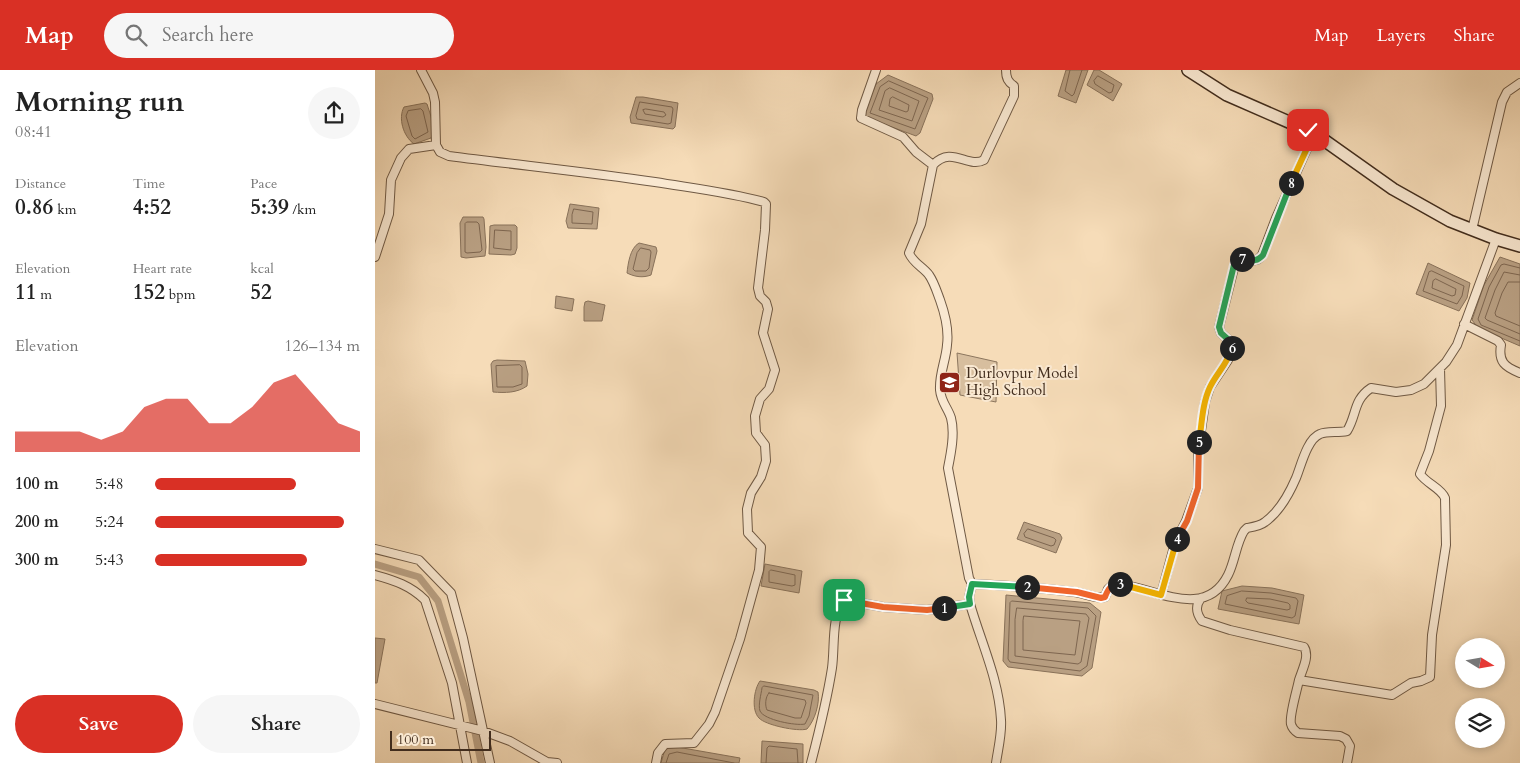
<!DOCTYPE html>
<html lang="en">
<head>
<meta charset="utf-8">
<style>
  :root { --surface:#fff; --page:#f6f6f6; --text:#222; --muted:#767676; --accent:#d93025 }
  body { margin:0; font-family:Cardo,serif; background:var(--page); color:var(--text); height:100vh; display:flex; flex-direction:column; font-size:19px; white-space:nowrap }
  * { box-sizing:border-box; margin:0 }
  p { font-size:16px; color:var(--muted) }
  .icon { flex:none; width:28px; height:28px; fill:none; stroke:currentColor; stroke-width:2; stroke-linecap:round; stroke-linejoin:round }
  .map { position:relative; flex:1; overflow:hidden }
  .details { display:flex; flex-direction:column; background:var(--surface); width:375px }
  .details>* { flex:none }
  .needle { width:32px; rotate:101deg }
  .buttons { position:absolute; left:1080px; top:568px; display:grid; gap:10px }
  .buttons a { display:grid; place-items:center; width:50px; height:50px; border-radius:50%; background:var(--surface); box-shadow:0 2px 8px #0003; font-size:25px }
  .scale { position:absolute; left:15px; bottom:12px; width:101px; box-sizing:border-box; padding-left:5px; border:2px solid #422d1d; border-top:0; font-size:14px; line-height:18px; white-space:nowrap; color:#422d1d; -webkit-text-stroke:4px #f9e8d1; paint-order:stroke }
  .pin { position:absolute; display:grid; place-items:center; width:42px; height:42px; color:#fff; margin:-21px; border-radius:10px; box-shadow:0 2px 8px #0006 }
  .km { position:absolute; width:25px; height:25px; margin:-12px; border-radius:50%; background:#222; color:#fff; font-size:14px; line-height:25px; text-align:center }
  .round { display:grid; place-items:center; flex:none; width:52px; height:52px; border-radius:26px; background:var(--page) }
  .headline { display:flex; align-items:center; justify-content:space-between; height:85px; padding:0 15px }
  h1 { font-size:28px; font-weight:700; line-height:38px }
  .stats { display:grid; grid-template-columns:repeat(3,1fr); gap:8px; height:85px; padding:5px 15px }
  .stats div { display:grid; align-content:center }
  .stats b { font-size:21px; font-weight:700 }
  .stats small { font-size:14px; font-weight:400 }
  .stats p { font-size:14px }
  .chart { height:140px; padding:10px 15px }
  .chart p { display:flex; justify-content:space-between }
  .chart svg { width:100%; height:90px; margin-top:5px; fill:var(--accent); opacity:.7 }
  .primary-button { display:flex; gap:10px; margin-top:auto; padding:10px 15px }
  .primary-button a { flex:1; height:58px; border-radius:30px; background:var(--accent); color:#fff; font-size:20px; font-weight:700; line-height:58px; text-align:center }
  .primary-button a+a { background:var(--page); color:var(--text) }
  ul { padding:0 15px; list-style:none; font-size:16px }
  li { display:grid; grid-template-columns:80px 60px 1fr; align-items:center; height:38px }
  li i { height:12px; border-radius:6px; background:var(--accent) }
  header { display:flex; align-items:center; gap:30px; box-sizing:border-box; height:70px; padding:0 25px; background:var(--accent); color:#fff }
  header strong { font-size:24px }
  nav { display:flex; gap:28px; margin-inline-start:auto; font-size:18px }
  .search { width:350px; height:45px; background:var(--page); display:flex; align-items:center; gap:12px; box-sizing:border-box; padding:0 18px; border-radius:28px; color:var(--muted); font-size:19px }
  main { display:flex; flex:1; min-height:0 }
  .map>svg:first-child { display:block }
</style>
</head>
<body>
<header>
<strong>Map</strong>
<div class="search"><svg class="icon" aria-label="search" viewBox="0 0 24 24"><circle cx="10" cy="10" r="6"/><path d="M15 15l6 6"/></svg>Search here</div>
<nav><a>Map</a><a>Layers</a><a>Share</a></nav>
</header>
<main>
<section class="details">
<div class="headline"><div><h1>Morning run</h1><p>08:41</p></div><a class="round"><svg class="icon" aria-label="share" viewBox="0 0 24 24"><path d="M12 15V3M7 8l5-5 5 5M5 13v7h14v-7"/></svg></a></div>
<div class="stats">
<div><p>Distance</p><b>0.86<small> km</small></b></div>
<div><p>Time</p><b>4:52</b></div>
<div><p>Pace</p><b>5:39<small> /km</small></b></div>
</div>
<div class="stats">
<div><p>Elevation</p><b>11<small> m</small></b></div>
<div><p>Heart rate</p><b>152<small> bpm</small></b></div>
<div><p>kcal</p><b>52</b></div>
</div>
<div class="chart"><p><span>Elevation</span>126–134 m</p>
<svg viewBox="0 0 160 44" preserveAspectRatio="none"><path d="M0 44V34L10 34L20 34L30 34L40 38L50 34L60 22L70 18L80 18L90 30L100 30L110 22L120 10L130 6L140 18L150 30L160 34V44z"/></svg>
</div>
<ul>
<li><b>100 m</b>5:48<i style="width:69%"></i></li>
<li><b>200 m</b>5:24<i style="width:92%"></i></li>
<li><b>300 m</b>5:43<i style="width:74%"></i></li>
</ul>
<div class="primary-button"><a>Save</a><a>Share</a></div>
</section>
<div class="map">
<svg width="1145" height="693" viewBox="0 0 1145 693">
  <rect width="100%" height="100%" fill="#f6dcb8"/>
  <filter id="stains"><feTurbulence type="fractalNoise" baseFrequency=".004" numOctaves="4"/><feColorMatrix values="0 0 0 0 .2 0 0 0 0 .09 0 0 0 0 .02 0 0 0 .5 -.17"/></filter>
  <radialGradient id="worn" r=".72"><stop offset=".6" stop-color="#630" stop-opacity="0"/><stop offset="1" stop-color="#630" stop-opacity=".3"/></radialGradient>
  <path fill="#d7be9e" stroke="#8c765e" d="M582 283 622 292 621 332 585 325Z"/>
  <path fill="#b9a083" stroke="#89725a" d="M691 0H713L701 33 683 26Z
    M719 0H724L747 14 738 31 712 15Z
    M513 5 557 24 558 29 545 63 541 66 490 47 489 42 501 14Z
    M261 27H268L303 33 300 57 298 59 256 53 255 47Z
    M50 33 52 34C55 44 61 57 56 68L39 74C28 66 23 48 29 37Z
    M195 134 224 138 222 159 193 158 191 151Z
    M88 147H108L109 149 111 177 110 186 91 188 86 187 85 153Z
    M119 155H140L142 157V178L140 184 136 185 114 184 115 156Z
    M264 173 281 177 282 181 276 205C268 208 260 207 252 203 253 194 255 178 264 173Z
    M1125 187 1145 194V276L1103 258 1097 250 1109 215Z
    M1053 193 1095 213 1092 228 1084 241 1041 224Z
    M181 226 199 229 197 241 180 238Z
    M213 231 230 235 227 251H209V237L210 232Z
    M122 290 150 291 153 304 152 316C142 323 130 323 118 322L116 294 118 291Z
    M649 452 685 464 687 468 681 483 642 469Z
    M390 494 427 501 424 523 386 516Z
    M867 516 897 518 929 525 924 554 843 539 847 521Z
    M631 525 715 533 726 542 717 598 707 606 633 597 628 591Z
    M0 568 10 569 2 613H0Z
    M385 611 439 620 443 622C445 633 440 650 432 659 423 662 390 655 384 648 376 640 379 619 385 611Z
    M387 671 428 674V693H386Z
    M302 677 365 688 364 693H286L290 679Z"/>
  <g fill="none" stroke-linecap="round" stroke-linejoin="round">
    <path stroke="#7e6650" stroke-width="1" d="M695 0 690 21 697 26 699 24 707 0
      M723 6 739 15 737 22 734 23 720 14 719 11Z
      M514 11 553 28 540 59 495 43 505 17Z
      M515 18 544 31 537 51 504 40 510 21Z
      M518 27 534 35 533 41 531 42 514 36 515 29Z
      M265 32 297 37 298 39 296 53 293 54 262 49 261 46Z
      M46 39 48 41 53 62 40 69 37 66 31 46 33 41Z
      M271 39 289 42 291 45 288 47 270 44 268 40Z
      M199 139 218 142 217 154 197 153V145Z
      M92 152H102L104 154 107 180 105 182 92 183 90 182V154Z
      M120 160 136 161V180L119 178Z
      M266 178 275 180 276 182 274 198 271 201H260L258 199 262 183Z
      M1145 198 1129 194 1126 195 1114 217 1103 249 1106 255 1145 271
      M1057 201 1089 216 1087 226 1082 234 1048 221 1054 202Z
      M1145 205 1129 202 1120 220 1110 248 1112 250 1145 264
      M1061 209 1081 219 1080 225 1077 226 1057 218 1058 211Z
      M1145 212H1133L1127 223 1120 243 1121 246 1145 256
      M145 295 147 297V314L138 317H122L121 296Z
      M653 459 679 468 681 470 679 475 676 476 650 467 649 464Z
      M396 500 420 505V515L417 516 394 512V502Z
      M867 521 896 523 921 528 923 531 920 546 917 548 850 534 852 526Z
      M872 528 895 529 913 533 915 535V539L912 540 873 533 871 531Z
      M637 531 713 538 721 546 712 596 705 601 635 592 633 589 635 533Z
      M642 538 711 544 714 548 706 592 703 594 640 586V550Z
      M649 546 705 551 700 585 648 580V551Z
      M389 616 438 625 434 646 430 654C421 656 389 650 385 641 383 635 386 625 387 618Z
      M394 623 430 630 431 633 426 648H420L392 640C390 636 390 627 394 623Z
      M291 693 294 684 302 682 359 693
      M391 693 392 678 394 676 422 679 423 693"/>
    <path stroke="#b9a083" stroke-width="7" d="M0 494 44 507 63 531 94 632 106 693"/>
    <defs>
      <path id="street" d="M46 0 58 23 60 32 61 75 65 82 74 86C143 95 211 102 280 112 316 118 353 122 389 132L391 134 390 160 383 218 385 226 391 232 393 239 388 263 400 300 394 319 385 329 380 346 381 363 390 375 391 391 386 407 376 423 372 439 373 463 386 477 384 500 365 569 340 642 334 654 319 673 290 674 283 683 281 693
        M501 0 487 40 486 48 528 67 541 82 558 95 546 154 534 183C538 193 548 197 554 205 559 212 562 222 565 230 570 244 574 260 572 275 571 290 564 304 565 320 566 332 573 338 576 348 580 363 576 383 573 398L594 508 597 514C631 515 665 518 699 522 709 523 720 529 730 527L733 519 739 514C776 515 829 553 853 505 860 491 861 474 869 461L872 458C878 457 885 456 890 452 904 442 915 422 921 408 926 396 932 369 945 364 952 361 963 363 972 361 982 345 978 330 996 318L1021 322 1036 320 1049 314 1071 292 1082 275 1121 169
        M558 95C577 75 593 99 609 90L639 26V16C633 12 631 8 631 0
        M1097 160 1127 32 1132 22 1145 13
        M0 187 14 144 16 110 26 88 34 79 61 75
        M1089 254 1123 271 1126 275C1123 292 1130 297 1145 303
        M0 479 44 490 76 523 88 568 115 693
        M0 505C19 510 36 516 50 530L77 613 92 693
        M597 514 594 527 595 534C606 572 624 610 626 650 627 664 623 679 621 693
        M786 525 800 473 811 451 823 418V382L830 332 835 317 853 290 856 281V272L846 263 844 257 861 190C872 186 880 196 887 185L901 148 939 63
        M826 528C820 536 821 543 827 551L855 560 929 577C935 586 927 600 924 610
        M0 634 108 661 135 671 172 692 182 693
        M436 693C444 662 452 630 457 598 460 576 456 547 469 530L508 537 552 540 595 534
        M972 693 975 676 971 669 965 666 923 663C920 661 917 658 916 654 914 646 922 620 924 610L1017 625 1036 613 1046 611 1055 607 1057 565 1071 475 1070 428C1066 418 1052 414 1045 404L1054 381 1066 336 1065 299"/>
      <path id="secondary" d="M813 0 852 25 939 63 1018 119 1075 151 1121 169 1145 176"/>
    </defs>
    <use href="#street" stroke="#6f5944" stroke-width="10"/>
    <use href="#secondary" stroke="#422d1d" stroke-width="14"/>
    <use href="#street" stroke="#f9e8d1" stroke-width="8"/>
    <use href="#secondary" stroke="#f9e8d1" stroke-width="11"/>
  </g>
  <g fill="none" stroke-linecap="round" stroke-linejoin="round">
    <defs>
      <path id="split-1" d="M469 530 508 537 552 540 569 538"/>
      <path id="split-2" d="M569 538 595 534 594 527 597 514 652 517"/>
      <path id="split-3" d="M652 517 702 522 726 528 730 527C733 519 736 514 745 514"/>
      <path id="split-4" d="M745 514 786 525 802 469"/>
      <path id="split-5" d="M802 469 812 451 823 418 824 372"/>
      <path id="split-6" d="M824 372C827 354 827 334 835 317 842 303 853 293 857 278"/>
      <path id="split-7" d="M857 278 856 272 846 263 844 257 859 195 861 190 867 189"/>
      <path id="split-8" d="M867 189C876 190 881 193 888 185L916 113"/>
      <path id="split-9" d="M916 113 939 63 933 60"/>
    </defs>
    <use href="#split-1" stroke="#fff" stroke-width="10"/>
    <use href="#split-2" stroke="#fff" stroke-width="10"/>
    <use href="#split-3" stroke="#fff" stroke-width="10"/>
    <use href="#split-4" stroke="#fff" stroke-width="10"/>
    <use href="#split-5" stroke="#fff" stroke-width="10"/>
    <use href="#split-6" stroke="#fff" stroke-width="10"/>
    <use href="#split-7" stroke="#fff" stroke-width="10"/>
    <use href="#split-8" stroke="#fff" stroke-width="10"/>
    <use href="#split-9" stroke="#fff" stroke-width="10"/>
    <use href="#split-1" stroke="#f0652b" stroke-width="6"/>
    <use href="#split-2" stroke="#22a559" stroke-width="6"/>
    <use href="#split-3" stroke="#f0652b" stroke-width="6"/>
    <use href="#split-4" stroke="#f5b400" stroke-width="6"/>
    <use href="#split-5" stroke="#f0652b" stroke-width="6"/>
    <use href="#split-6" stroke="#f5b400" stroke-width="6"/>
    <use href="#split-7" stroke="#22a559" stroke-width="6"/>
    <use href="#split-8" stroke="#22a559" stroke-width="6"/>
    <use href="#split-9" stroke="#f5b400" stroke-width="6"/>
  </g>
  <defs>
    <symbol id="school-square" viewBox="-11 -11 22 22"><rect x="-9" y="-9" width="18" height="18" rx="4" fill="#8f2418" stroke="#f9e8d1"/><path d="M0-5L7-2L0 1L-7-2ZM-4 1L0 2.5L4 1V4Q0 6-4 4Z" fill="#fff"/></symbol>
  </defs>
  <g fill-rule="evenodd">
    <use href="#school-square" x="562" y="300" width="25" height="25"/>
  </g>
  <g text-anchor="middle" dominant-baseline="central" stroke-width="4" stroke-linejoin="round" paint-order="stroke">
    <g font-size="15" fill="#422d1d" stroke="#f9e8d1" text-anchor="start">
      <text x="591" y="303">Durlovpur Model<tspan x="591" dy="17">High School</tspan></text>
    </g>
  </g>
  <rect width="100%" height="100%" filter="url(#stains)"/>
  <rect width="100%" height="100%" fill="url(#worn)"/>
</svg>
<div class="buttons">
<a><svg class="needle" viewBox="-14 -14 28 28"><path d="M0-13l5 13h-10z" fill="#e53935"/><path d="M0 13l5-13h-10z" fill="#767676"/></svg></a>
<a><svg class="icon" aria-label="layers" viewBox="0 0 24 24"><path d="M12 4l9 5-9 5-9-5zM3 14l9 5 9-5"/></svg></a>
</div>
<div class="scale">100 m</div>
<div class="pin" style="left:469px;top:530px;background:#1e9e55"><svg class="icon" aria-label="arrive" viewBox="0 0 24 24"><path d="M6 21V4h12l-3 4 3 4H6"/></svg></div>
<div class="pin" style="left:933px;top:60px;background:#d93025"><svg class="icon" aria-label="check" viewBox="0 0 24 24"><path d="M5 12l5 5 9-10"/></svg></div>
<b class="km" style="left:569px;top:538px">1</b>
<b class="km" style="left:652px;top:517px">2</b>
<b class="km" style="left:745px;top:514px">3</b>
<b class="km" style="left:802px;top:469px">4</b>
<b class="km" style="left:824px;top:372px">5</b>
<b class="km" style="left:857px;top:278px">6</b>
<b class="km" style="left:867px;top:189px">7</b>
<b class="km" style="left:916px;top:113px">8</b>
</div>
</main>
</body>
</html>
